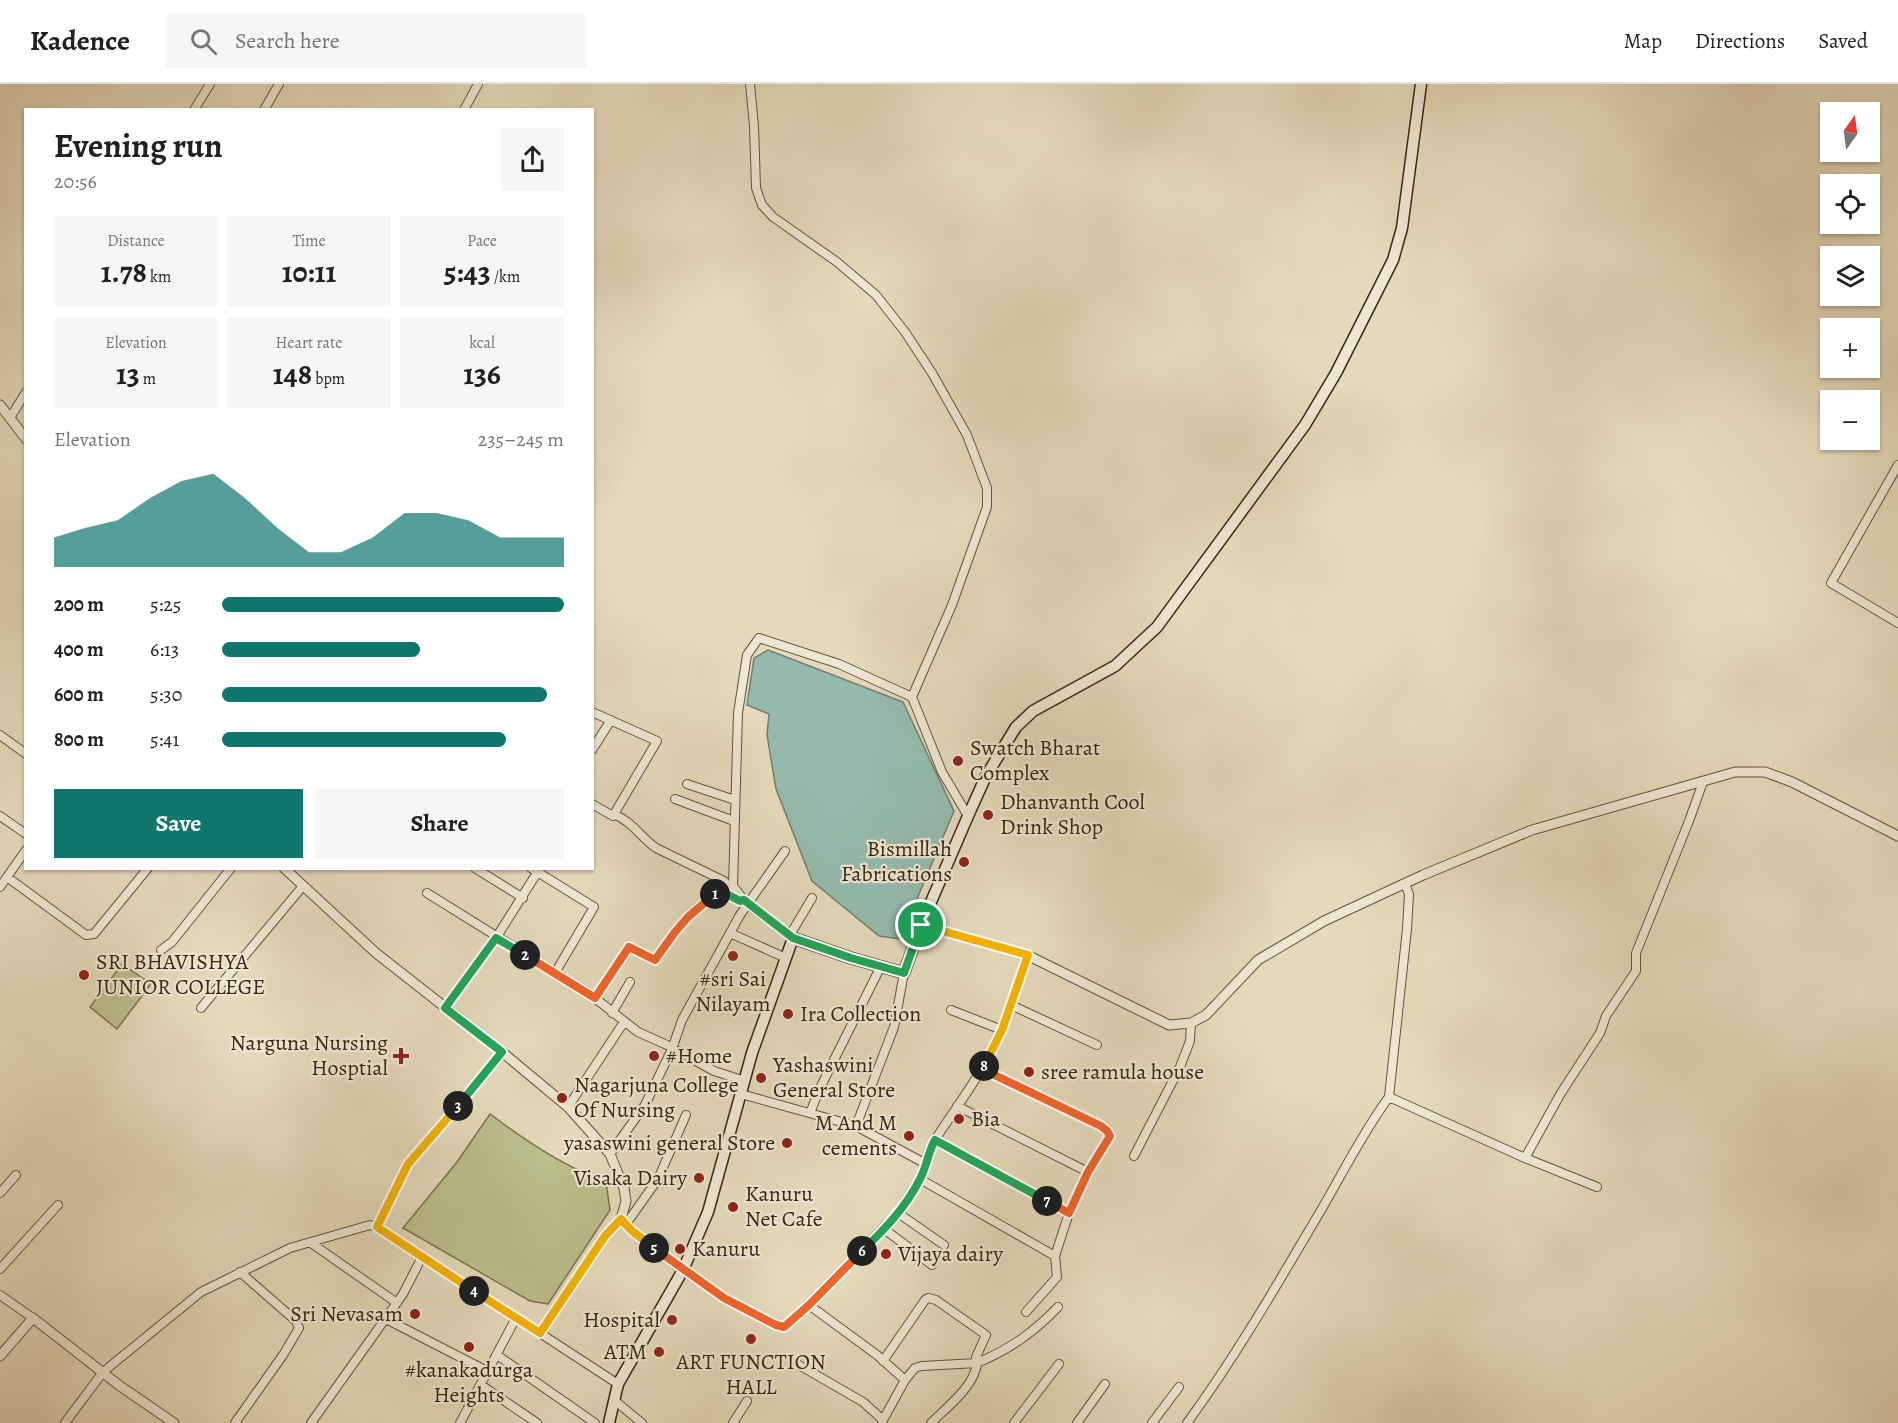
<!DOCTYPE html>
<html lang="en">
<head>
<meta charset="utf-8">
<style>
  :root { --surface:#fff; --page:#f6f6f6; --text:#202124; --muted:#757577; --line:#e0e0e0; --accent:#0f766e }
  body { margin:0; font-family:Alegreya,serif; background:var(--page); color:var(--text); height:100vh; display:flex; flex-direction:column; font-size:22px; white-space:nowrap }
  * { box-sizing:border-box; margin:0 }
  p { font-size:20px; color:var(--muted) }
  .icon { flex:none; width:33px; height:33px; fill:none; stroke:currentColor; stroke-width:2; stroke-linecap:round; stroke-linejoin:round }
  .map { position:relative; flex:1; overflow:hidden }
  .side { position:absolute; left:24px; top:24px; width:570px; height:762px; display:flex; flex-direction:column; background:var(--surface); border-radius:0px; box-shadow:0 2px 4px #0004 }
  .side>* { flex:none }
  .needle { width:39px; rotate:14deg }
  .fabs { position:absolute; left:1820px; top:18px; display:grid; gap:12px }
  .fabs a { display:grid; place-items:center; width:60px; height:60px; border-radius:0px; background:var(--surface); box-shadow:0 2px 4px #0004; font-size:30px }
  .pin { position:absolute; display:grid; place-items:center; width:51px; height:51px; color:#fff; margin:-26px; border:3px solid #fff; border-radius:50%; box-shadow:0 2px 6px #0007 }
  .km { position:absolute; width:30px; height:30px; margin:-15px; border-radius:50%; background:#222; color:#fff; font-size:16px; line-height:30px; text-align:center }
  .round { display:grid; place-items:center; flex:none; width:63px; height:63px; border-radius:0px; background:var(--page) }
  .head { display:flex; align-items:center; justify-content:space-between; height:102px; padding:0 30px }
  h1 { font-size:33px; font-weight:700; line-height:45px }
  .figures { display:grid; grid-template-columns:repeat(3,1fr); gap:9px; height:102px; padding:6px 30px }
  .figures div { display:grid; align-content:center; border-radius:0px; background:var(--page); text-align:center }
  .figures b { font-size:30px; font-weight:700 }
  .figures small { font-size:16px; font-weight:400 }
  .figures p { font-size:16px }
  .chart { height:168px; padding:12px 30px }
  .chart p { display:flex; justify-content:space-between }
  .chart svg { width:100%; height:108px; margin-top:6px; fill:var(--accent); opacity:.7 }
  .primary-button { display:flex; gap:12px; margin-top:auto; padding:12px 30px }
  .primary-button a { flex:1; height:69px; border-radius:0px; background:var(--accent); color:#fff; font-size:24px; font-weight:700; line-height:69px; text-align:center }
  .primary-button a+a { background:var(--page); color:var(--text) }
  ul { padding:0 30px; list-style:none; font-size:20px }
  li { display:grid; grid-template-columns:96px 72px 1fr; align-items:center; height:45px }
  li i { height:15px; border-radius:8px; background:var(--accent) }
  header { display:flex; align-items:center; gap:36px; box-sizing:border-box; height:84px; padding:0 30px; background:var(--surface); border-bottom:2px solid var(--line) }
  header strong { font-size:28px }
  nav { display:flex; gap:33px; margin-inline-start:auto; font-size:21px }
  .search { width:420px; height:54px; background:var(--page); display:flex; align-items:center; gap:15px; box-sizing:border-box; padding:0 21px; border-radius:0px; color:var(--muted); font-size:22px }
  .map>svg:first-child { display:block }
</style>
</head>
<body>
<header>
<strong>Kadence</strong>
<div class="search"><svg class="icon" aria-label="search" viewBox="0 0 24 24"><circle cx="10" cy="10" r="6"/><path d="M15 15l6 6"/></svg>Search here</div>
<nav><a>Map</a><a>Directions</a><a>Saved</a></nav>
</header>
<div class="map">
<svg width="1898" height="1339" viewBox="0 0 1898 1339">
  <rect width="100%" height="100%" fill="#e4d9ba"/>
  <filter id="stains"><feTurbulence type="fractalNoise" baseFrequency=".00333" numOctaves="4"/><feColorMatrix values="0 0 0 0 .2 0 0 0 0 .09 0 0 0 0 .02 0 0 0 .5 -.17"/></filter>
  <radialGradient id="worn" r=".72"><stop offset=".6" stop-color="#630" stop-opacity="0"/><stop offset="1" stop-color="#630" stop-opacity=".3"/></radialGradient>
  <path fill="#bbbd8b" stroke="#7a724e" stroke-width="1.5" d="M122 880 151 900 117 945 90 923Z
    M490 1030C526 1057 563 1082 606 1098L610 1126 548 1220 530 1217 403 1144 457 1078Z"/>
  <path fill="#95baad" stroke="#707f6e" stroke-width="1.5" d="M768 566 903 618 954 727 900 855 879 852 812 797 776 705 767 651 769 630 747 621 754 574Z"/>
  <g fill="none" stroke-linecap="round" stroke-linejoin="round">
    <defs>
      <path id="minor" d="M750 0 754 42 756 104 762 121 773 133 837 178 876 211 905 248 932 289 967 351 987 404V423L952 521 912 613
        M194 26 210 0
        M264 26 279 0
        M464 26 478 0
        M10 334 26 308
        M1898 381 1831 499 1898 539
        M592 628 657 657 613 732 592 720
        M0 651 26 670
        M592 666 611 636
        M687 700 735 716
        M675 715 734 737
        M614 730C635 740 638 751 656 764L724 797 729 803
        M0 732 26 750
        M475 784 523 814
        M531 784 594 823 555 889
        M7 793 86 851 94 850 148 784
        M0 803 26 766
        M721 807 740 817 744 816
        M427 809 591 911 638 948 667 961 714 987 745 997
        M730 849 786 874
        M790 851 812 814
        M793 854 747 820 733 802 738 629 747 571 759 554 839 580 912 613 942 688 968 732
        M161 866 172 858 231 784
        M595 914 629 863 655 876C662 868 667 858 674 849 689 828 710 812 733 802
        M1011 921 1097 961
        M201 924 303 802
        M445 924 496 854 540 784
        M951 926 1002 946
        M612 929 630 898
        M982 985 1101 1042 1107 1047 1109 1052 1088 1088 1069 1129 1055 1172 1057 1193 1026 1228
        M741 1010 856 1042 926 1080
        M1389 1013 1525 1074 1597 1103
        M957 1022 1088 1088
        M568 1023 624 938
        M810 1029 820 1004 881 882
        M856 1042 894 943 904 889
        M935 1056 1069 1129
        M610 1070 645 1021 672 965 682 936 740 831 785 767
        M1134 1072 1180 983 1190 957 1191 939
        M1525 1074 1561 1009 1600 949 1606 932 1636 887V869L1689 737 1703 698
        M920 1095 1055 1172
        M0 1109 16 1091
        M898 1129 944 1161
        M626 1140 658 1095 686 1031
        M377 1143 408 1080 502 968
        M884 1145 932 1181
        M311 1159 397 1219
        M0 1185 58 1121
        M683 1186 724 1214 776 1241 784 1243 791 1238 898 1129 920 1095 929 1067 935 1056C958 1020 986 985 1002 945 1013 921 1019 896 1027 871
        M0 1211 33 1234
        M809 1221 877 1271 905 1296 915 1284 922 1282 977 1279 976 1273 986 1251 936 1216 928 1214 925 1216 883 1277
        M386 1235 487 1287
        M540 1249 605 1152 621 1135
        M497 1271 595 1339
        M799 1281 863 1318 883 1336 882 1339
        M481 1301 537 1339
        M614 1316 642 1339
        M883 1336 905 1296
        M65 1339 103 1288 201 1208 290 1164 370 1141 377 1143 618 1300
        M235 1339 283 1271 299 1244 296 1237 240 1188
        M311 1339 403 1210 422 1173
        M460 1339 516 1234
        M733 1339 747 1317
        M931 1339C947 1323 975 1302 977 1279 1010 1265 1033 1249 1058 1223
        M1014 1339 1059 1280
        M1077 1339 1105 1300
        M1152 1339 1179 1303
        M1187 1339C1234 1275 1274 1206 1314 1138 1339 1097 1360 1052 1389 1013L1407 845 1409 810 1405 800"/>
      <path id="tertiary" d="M0 321 26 355
        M284 784 376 869 502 968 568 1023 610 1070 624 1104 626 1117 621 1135 631 1146 683 1186
        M921 841 1027 871 1169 941 1191 939 1206 931 1258 876 1324 837 1423 791 1532 746 1735 688H1765L1792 698 1898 752
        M0 1272 33 1234 120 1302 174 1339"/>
      <path id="secondary" d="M609 1339 618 1300 683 1186 708 1128 752 969 793 854 851 874 904 889 921 841 968 732 986 692 1016 643 1033 627 1115 582 1157 543 1305 341 1336 289 1393 176 1402 144 1421 0"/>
    </defs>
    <use href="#minor" stroke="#63533a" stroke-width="10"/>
    <use href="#tertiary" stroke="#63533a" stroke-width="11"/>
    <use href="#secondary" stroke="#382610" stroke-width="13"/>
    <use href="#minor" stroke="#ede6d2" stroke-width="8"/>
    <use href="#tertiary" stroke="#ede6d2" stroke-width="9"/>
    <use href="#secondary" stroke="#ede6d2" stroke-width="10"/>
  </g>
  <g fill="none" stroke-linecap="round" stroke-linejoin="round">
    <defs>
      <path id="split-1" d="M715 810 721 807 740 817 744 816 793 854 851 874 904 889 921 841"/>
      <path id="split-2" d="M525 871 595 914 629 863 655 876 675 848 688 833 715 810"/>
      <path id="split-3" d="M458 1022 502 968 445 924 496 854 525 871"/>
      <path id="split-4" d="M458 1022 408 1080 377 1143 474 1207"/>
      <path id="split-5" d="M474 1207 540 1249 605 1152 621 1135 631 1146 654 1164"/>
      <path id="split-6" d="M654 1164 724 1214 776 1241 784 1243 809 1221 862 1167"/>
      <path id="split-7" d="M862 1167C885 1145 906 1123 920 1095 927 1082 928 1068 935 1056L1047 1117"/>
      <path id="split-8" d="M984 982 982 985 1101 1042 1107 1047 1110 1052 1088 1088 1069 1129 1047 1117"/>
      <path id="split-9" d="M921 841 1028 871 1002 946 984 982"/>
    </defs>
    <use href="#split-1" stroke="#fff" stroke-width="12"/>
    <use href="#split-2" stroke="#fff" stroke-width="12"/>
    <use href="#split-3" stroke="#fff" stroke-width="12"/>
    <use href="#split-4" stroke="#fff" stroke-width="12"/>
    <use href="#split-5" stroke="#fff" stroke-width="12"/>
    <use href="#split-6" stroke="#fff" stroke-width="12"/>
    <use href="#split-7" stroke="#fff" stroke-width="12"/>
    <use href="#split-8" stroke="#fff" stroke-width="12"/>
    <use href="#split-9" stroke="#fff" stroke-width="12"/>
    <use href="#split-1" stroke="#22a559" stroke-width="8"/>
    <use href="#split-2" stroke="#f0652b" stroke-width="8"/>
    <use href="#split-3" stroke="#22a559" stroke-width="8"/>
    <use href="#split-4" stroke="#f5b400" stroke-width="8"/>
    <use href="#split-5" stroke="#f5b400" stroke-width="8"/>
    <use href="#split-6" stroke="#f0652b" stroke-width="8"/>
    <use href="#split-7" stroke="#22a559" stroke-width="8"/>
    <use href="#split-8" stroke="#f0652b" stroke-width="8"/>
    <use href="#split-9" stroke="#f5b400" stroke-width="8"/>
  </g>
  <g fill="#8f2418" stroke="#ede6d2" stroke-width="2">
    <circle cx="958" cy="677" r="6"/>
    <circle cx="988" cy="731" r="6"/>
    <circle cx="964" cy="778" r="6"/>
    <circle cx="733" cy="872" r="6"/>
    <circle cx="84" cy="891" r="6"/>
    <circle cx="788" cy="930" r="6"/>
    <path d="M398 963h6v6h6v6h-6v6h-6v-6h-6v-6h6z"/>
    <circle cx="654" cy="972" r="6"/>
    <circle cx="1029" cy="988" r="6"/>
    <circle cx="761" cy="994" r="6"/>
    <circle cx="562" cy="1014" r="6"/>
    <circle cx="959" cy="1035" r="6"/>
    <circle cx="909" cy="1052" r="6"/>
    <circle cx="787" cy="1059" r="6"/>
    <circle cx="699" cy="1094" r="6"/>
    <circle cx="733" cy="1123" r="6"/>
    <circle cx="680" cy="1165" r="6"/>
    <circle cx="886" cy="1170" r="6"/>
    <circle cx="415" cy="1230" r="6"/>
    <circle cx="672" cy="1236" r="6"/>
    <circle cx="751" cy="1255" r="6"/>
    <circle cx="469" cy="1263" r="6"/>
    <circle cx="659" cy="1268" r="6"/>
  </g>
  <g text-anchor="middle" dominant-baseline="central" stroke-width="4.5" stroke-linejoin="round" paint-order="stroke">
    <g font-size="22" fill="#382610" stroke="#ede6d2" text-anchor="start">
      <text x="970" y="664">Swatch Bharat<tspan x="970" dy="25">Complex</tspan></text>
      <text x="1000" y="718">Dhanvanth Cool<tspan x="1000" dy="25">Drink Shop</tspan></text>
      <text x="952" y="765" text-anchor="end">Bismillah<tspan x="952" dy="25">Fabrications</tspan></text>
      <text x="96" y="878">SRI BHAVISHYA<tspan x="96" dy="25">JUNIOR COLLEGE</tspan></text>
      <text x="733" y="895" text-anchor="middle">#sri Sai<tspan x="733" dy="25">Nilayam</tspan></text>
      <text x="800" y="930">Ira Collection</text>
      <text x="388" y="959" text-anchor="end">Narguna Nursing<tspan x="388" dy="25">Hosptial</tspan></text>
      <text x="666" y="972">#Home</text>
      <text x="773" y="981">Yashaswini<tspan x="773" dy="25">General Store</tspan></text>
      <text x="1041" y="988">sree ramula house</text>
      <text x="574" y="1001">Nagarjuna College<tspan x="574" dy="25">Of Nursing</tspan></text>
      <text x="971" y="1035">Bia</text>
      <text x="897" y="1039" text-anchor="end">M And M<tspan x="897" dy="25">cements</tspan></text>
      <text x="775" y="1059" text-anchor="end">yasaswini general Store</text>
      <text x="687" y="1094" text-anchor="end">Visaka Dairy</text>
      <text x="745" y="1110">Kanuru<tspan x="745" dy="25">Net Cafe</tspan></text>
      <text x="692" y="1165">Kanuru</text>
      <text x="898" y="1170">Vijaya dairy</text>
      <text x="403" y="1230" text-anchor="end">Sri Nevasam</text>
      <text x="660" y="1236" text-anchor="end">Hospital</text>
      <text x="647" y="1268" text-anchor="end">ATM</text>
      <text x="751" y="1278" text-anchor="middle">ART FUNCTION<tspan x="751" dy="25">HALL</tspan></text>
      <text x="469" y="1286" text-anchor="middle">#kanakadurga<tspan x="469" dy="25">Heights</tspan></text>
    </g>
  </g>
  <rect width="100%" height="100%" filter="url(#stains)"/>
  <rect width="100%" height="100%" fill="url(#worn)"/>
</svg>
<div class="fabs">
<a><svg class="needle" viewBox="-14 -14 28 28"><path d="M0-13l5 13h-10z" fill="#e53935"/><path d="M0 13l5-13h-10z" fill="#757577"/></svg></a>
<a><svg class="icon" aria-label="locate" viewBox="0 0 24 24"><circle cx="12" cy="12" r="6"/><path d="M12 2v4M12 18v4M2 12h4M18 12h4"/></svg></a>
<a><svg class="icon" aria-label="layers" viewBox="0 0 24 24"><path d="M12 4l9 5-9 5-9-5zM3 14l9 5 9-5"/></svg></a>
<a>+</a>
<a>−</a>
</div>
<div class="pin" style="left:921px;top:841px;background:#1e9e55"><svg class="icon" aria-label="arrive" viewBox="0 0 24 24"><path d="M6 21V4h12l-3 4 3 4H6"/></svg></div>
<b class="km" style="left:715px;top:810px">1</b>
<b class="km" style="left:525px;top:871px">2</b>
<b class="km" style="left:458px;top:1022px">3</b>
<b class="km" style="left:474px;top:1207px">4</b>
<b class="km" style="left:654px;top:1164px">5</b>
<b class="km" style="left:862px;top:1167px">6</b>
<b class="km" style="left:1047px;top:1117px">7</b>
<b class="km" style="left:984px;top:982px">8</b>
<section class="side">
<div class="head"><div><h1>Evening run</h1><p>20:56</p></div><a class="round"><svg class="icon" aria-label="share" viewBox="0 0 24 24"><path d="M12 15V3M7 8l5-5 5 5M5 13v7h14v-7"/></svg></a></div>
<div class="figures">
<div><p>Distance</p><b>1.78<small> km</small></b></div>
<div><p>Time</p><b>10:11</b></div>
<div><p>Pace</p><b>5:43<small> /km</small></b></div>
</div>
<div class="figures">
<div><p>Elevation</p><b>13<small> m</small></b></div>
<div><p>Heart rate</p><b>148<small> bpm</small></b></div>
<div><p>kcal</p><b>136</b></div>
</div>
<div class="chart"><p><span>Elevation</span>235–245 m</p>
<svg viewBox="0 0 160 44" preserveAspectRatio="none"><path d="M0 44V32L10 28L20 25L30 16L40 9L50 6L60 16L70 28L80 38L90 38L100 32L110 22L120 22L130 25L140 32L150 32L160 32V44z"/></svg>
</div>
<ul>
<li><b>200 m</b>5:25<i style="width:100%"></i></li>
<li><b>400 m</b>6:13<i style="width:58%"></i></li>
<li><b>600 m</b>5:30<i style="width:95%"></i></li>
<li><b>800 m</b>5:41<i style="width:83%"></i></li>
</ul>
<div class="primary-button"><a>Save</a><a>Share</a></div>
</section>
</div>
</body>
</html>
